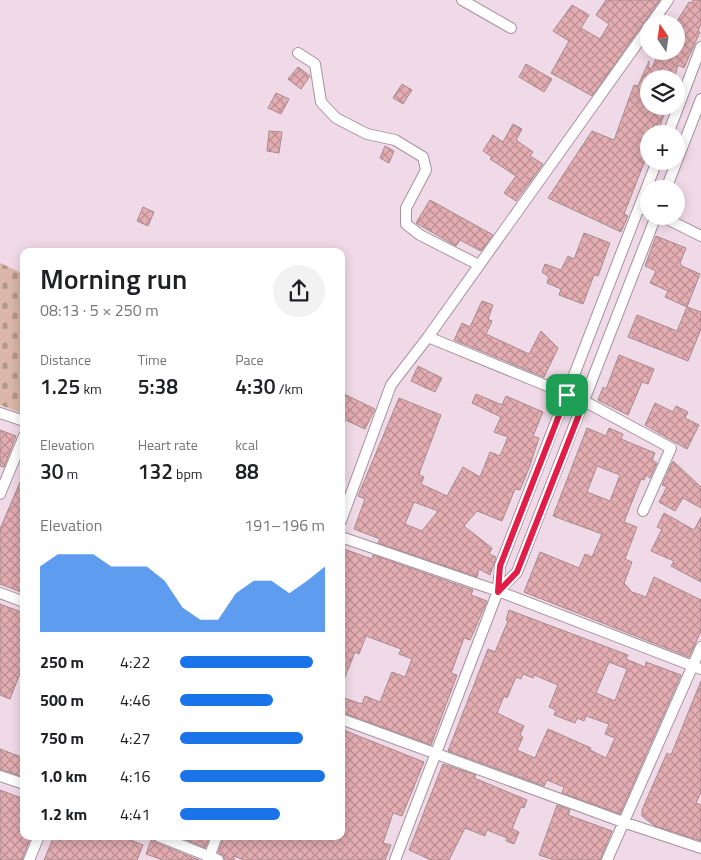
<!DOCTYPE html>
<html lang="en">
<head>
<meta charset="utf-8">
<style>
  :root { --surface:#fff; --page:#f2f2f2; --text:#202124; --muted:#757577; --accent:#1a73e8 }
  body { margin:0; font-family:"Titillium Web",sans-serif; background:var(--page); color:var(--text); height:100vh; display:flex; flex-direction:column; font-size:19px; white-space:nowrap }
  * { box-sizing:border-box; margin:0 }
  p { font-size:16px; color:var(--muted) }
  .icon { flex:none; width:28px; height:28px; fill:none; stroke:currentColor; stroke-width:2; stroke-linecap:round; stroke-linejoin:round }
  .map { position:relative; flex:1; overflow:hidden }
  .sheet { position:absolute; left:20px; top:248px; width:325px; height:592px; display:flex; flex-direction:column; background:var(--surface); border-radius:10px; box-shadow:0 2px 12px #0003 }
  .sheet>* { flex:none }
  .needle { width:32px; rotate:347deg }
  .controls { position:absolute; left:640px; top:15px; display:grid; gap:10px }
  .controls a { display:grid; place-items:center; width:45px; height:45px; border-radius:50%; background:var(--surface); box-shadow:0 2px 12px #0003; font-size:25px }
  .pin { position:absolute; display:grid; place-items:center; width:42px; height:42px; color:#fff; margin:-21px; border-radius:10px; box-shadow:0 2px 8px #0006 }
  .round { display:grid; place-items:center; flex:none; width:52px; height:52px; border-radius:26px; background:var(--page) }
  .overview { display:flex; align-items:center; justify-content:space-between; height:85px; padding:0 20px }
  h1 { font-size:28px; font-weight:600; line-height:38px }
  .metrics { display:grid; grid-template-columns:repeat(3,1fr); gap:8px; height:85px; padding:5px 20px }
  .metrics div { display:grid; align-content:center }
  .metrics b { font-size:21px; font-weight:600 }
  .metrics small { font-size:14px; font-weight:400 }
  .metrics p { font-size:14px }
  .chart { height:140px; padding:10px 20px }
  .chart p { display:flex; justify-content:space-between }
  .chart svg { width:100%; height:90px; margin-top:5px; fill:var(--accent); opacity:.7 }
  ul { padding:0 20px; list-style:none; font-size:16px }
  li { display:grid; grid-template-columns:80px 60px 1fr; align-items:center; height:38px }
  li i { height:12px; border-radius:6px; background:var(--accent) }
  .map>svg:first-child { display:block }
</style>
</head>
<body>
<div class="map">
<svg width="701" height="860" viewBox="0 0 701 860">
  <defs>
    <pattern id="cemetery-stones" width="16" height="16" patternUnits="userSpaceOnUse" patternTransform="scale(1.25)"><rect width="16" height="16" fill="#dab7a8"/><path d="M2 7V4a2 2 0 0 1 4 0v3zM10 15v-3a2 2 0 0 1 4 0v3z" fill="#b2968a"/></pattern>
    <pattern id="building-cross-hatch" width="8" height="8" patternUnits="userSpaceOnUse" patternTransform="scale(1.25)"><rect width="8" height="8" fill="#e4adb2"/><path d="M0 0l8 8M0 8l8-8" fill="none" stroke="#ba8e92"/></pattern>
  </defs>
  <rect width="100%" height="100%" fill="#f1dae8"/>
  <path fill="url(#cemetery-stones)" d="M0 263 24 274V414L0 405Z"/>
  <path fill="url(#building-cross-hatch)" stroke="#a68c8e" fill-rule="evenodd" d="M606 0H660L592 96 551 73 569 41 553 31 572 5 589 15 581 28 600 39 609 24 596 15Z
    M693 0H701V24L698 31 700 32 684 68 678 65 674 79H649V106H667L660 126 655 124 652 134H649L646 158 624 214 628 216 621 232 548 198 592 131 614 140 634 85 638 86 649 61V68L651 69 660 51H676V23L689 2 692 3Z
    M526 64 552 79 544 92 519 77Z
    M298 67 310 76 301 89 288 79Z
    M402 84 412 90 403 104 393 98Z
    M276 93 289 99 281 114 268 108Z
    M513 124 522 129 516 140 533 152 530 156 543 164 516 201 504 193 516 176 490 159 492 157 483 151 493 135 503 142Z
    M269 131 282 132 279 153 267 151Z
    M385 146 394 151 389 163 380 158Z
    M430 200 493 235 481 251 460 240 456 246 416 223Z
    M143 207 154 212 148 226 137 221Z
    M584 233 610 243 598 276 594 275 583 304 559 295 561 289 547 283 549 277 542 272 545 264 561 270 568 256 574 259Z
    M656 236 686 248 680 263 682 266 700 274 687 307 701 312V329L688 361 628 337 637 315 677 331 687 307 665 297 668 291 650 283 656 271 645 266Z
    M482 301 493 305 488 319 492 321 486 334 529 354 541 331 558 348 544 377 454 340 462 323 470 327Z
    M619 355 654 369 648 384 642 382 628 415 598 400 603 387 606 389Z
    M418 366 442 378 435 392 411 381Z
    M344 394 375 409 365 429 341 418V400Z
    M476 394 502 405 506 396 543 412 533 436 539 438 529 468 520 490 515 489 502 521 477 511 464 526 492 548 489 554 496 557 490 575 479 569 477 577 378 543 380 539 354 529 365 499 358 496 399 398 441 415 420 471 419 475 424 477 421 484 447 496 463 467 480 477 490 452 500 456 508 437 494 432 501 417 472 403ZM414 502 438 511 422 531 405 524Z
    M655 403 673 412 676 406 688 412 685 418 699 425 687 449 645 425Z
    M587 428 606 436 609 428 623 434 621 439 655 453 652 460 657 463 650 478 646 475 644 480 641 479 624 522 637 527 625 559 632 562 624 583 632 592 646 597 654 577 701 600V631L689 657 524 592 540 552 579 568 585 554 592 557 602 534 553 516ZM597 466 620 475 610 501 587 492Z
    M0 430 16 436 4 467 0 466Z
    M673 461 701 487V508L683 498 675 511 659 502 667 487 662 485Z
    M24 473V593L0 584V529Z
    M664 513 694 530 701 517V582L671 566 674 561 651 551 662 529 657 527Z
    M341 548 372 559 373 555 473 590 471 595 487 601 470 640 464 638 451 673 457 675 431 745 341 712V697L362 704 365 696 380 702 392 672 405 677 412 659 399 654 401 649 366 636 359 654 355 652 341 687Z
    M0 604 24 613V663L10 699 0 695Z
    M509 610 628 655 626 659 645 667 646 662 681 675 620 814 562 793 564 787 547 780 544 786 448 751 488 649 495 652 508 621 506 620ZM609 662 627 669 615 701 596 693ZM523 674 533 678 534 675 558 685 549 707 556 710 554 715 575 723 577 718 584 721 586 716 609 724 605 734 615 738 606 758 590 750 591 748 548 729 535 758 517 750 523 737 520 735 524 726 497 713 504 696 507 698 516 677 521 679Z
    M701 681V792L696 803 701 805V841L655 826 642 816V810L667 753 671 755Z
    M341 729 424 762 402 816 393 813 383 843 391 845 385 860H244L234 856V860H225L223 855 218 853 224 836H341Z
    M0 749 24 758V777L0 769Z
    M443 764 476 775 474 778 527 800 524 808 521 807 512 829 519 832 514 844 506 841 507 838 487 830 485 836 465 828 449 860H431L409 850Z
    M0 790 24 799V836H31L22 860H0Z
    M557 805 570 810 568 815 612 831 600 860H554L539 855Z
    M54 836H120L143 845 137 860H44Z
    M177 836H210L205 848Z
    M152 838 155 842 199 860H163L146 854Z"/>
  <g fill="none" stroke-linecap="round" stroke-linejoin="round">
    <defs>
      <path id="minor" d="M462 0 511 28
        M651 24 668 0
        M298 53 315 64 321 102 336 118 367 134 395 140 423 157 426 170 406 208V224L420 235 479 265
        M668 134 701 47
        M666 189 701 99
        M639 207 649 211
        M661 216 701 236
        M428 337 584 401 671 448 643 511
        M0 413 24 421
        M0 494 24 436
        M341 521 391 385 428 337 649 27
        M341 537 498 591 701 669
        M498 591 517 572 656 216
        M0 593 24 602
        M341 719 623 822 701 848
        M0 776 24 784
        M158 836 218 860
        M29 860 39 836
        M208 860 217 836
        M395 860 498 591 500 566 657 161
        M607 860 701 647"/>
    </defs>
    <use href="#minor" stroke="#a6919e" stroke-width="12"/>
    <use href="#minor" stroke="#fff" stroke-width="10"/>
  </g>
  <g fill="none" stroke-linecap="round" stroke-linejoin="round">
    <defs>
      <path id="route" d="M567 395 584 402 517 572 498 592 500 566Z"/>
    </defs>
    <use href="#route" stroke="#fff" stroke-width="10"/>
    <use href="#route" stroke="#e11d48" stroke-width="6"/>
  </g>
</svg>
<div class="controls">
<a><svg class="needle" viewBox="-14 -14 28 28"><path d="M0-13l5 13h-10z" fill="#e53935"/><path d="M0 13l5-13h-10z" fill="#757577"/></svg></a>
<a><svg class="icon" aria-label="layers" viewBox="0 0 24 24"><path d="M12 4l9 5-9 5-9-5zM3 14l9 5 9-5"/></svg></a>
<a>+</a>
<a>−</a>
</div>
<div class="pin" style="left:567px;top:395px;background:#1e9e55"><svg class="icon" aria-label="arrive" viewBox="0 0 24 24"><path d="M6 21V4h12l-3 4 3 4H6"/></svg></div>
<section class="sheet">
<div class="overview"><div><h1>Morning run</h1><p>08:13 · 5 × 250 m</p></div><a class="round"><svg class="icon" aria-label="share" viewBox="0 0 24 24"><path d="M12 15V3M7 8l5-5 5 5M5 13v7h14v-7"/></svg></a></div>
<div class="metrics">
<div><p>Distance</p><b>1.25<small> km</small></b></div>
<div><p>Time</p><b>5:38</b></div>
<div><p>Pace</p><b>4:30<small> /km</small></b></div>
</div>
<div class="metrics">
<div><p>Elevation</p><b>30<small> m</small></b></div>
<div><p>Heart rate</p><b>132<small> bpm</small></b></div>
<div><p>kcal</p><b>88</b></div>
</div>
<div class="chart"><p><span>Elevation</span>191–196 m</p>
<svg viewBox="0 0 160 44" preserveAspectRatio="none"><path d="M0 44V12L10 6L20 6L30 6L40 12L50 12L60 12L70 19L80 32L90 38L100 38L110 25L120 19L130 19L140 25L150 19L160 12V44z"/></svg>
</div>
<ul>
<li><b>250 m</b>4:22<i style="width:92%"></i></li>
<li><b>500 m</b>4:46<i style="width:64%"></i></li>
<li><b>750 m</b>4:27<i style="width:85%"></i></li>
<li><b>1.0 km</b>4:16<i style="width:100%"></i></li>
<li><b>1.2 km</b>4:41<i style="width:69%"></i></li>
</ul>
</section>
</div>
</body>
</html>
